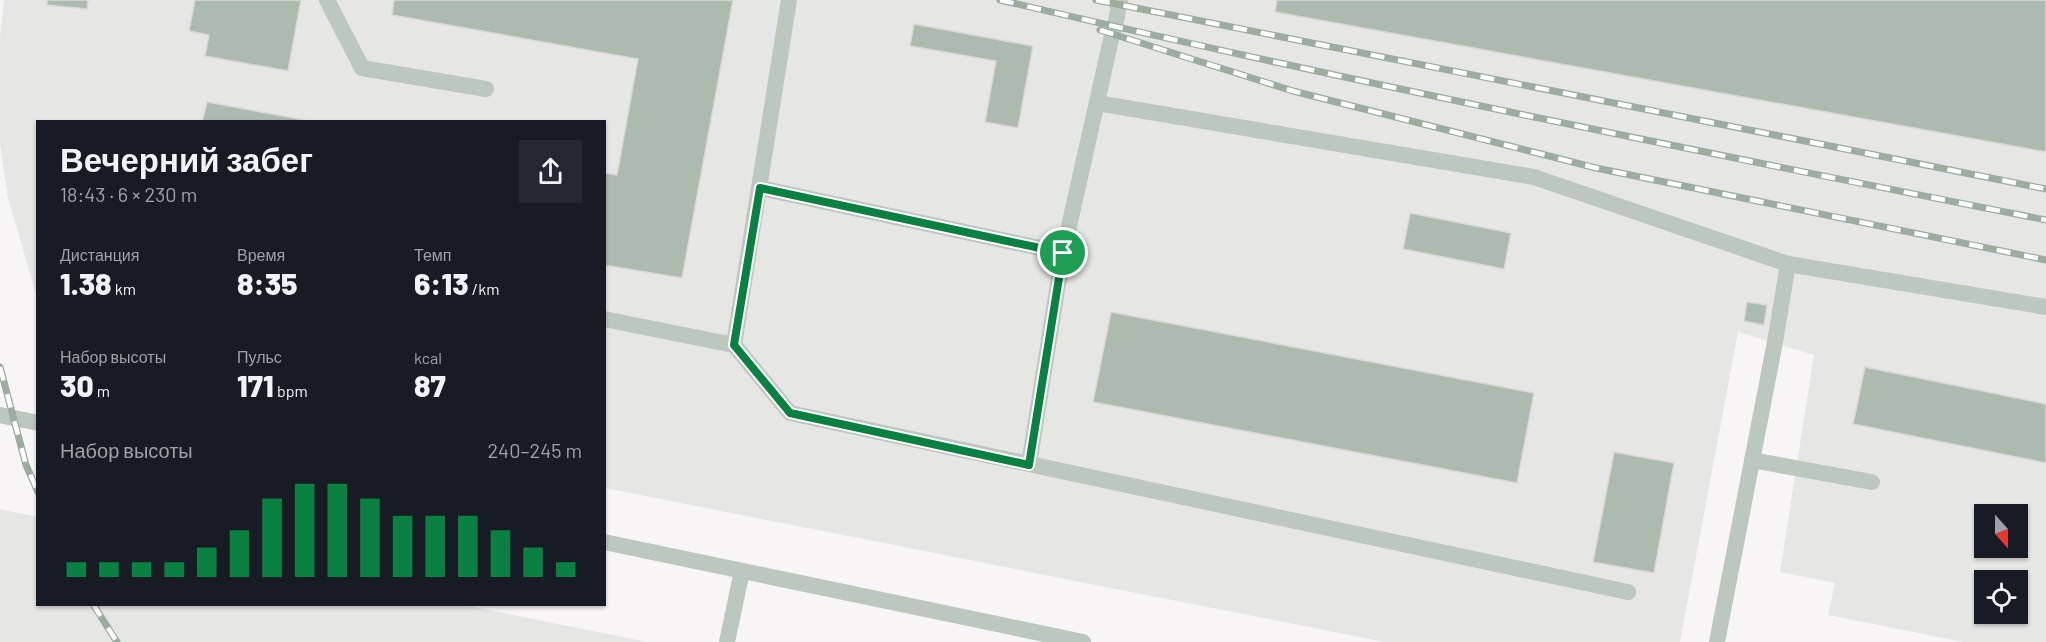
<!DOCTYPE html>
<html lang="ru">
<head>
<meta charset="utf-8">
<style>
  :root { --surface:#171b24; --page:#242831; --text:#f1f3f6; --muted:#9ea1a6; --accent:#0b8043 }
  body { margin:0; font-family:Barlow,sans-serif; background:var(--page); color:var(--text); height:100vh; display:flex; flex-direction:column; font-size:22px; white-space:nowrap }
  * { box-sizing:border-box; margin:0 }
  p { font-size:20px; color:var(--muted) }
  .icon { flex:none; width:33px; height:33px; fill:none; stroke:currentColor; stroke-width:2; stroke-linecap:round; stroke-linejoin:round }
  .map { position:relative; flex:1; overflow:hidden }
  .details { position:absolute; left:36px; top:120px; width:570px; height:486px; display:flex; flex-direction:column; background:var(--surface); border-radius:0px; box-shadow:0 2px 4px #0004 }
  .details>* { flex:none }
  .needle { width:39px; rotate:159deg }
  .controls { position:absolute; left:1974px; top:504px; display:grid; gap:12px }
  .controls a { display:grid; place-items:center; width:54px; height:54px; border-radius:0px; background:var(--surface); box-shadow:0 2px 4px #0004; font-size:30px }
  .pin { position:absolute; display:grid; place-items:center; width:51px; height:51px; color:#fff; margin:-26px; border:3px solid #fff; border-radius:50%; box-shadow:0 2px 6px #0007 }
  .round { display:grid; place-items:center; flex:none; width:63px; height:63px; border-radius:0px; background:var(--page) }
  .summary { display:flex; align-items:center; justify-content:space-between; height:102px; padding:0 24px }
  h1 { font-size:33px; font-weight:800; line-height:45px }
  .stats { display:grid; grid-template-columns:repeat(3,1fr); gap:9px; height:102px; padding:6px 24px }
  .stats div { display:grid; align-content:center }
  .stats b { font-size:30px; font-weight:800 }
  .stats small { font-size:16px; font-weight:400 }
  .stats p { font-size:16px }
  .chart { height:168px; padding:12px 24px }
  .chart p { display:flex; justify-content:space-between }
  .chart svg { width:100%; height:108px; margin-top:6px; stroke:var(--accent); stroke-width:6 }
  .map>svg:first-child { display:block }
</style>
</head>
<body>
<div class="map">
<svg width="2046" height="642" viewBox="0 0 2046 642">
  <rect width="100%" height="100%" fill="#f8f5f6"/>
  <path fill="#e6e6e5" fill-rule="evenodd" d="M4 0H2046V642H1963L1828 615 1835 583 1780 572 1814 355 1738 332 1680 642H1385L605 488 604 122H38L37 297 8 198 0 144V37ZM1984 514H2018V548H1984ZM1984 580H2018V614H1984Z
    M0 509 37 517 38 604 464 605 647 642H0Z"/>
  <path fill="#acbbae" stroke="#dad7d8" stroke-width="1.5" d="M47 0H88L87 9 47 5Z
    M195 0H301L288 71 205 56 209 35 189 31Z
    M394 0H733L682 278 604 265V173L617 175 638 59 392 15Z
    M1277 0H2046V152L1275 12Z
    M914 24 1033 46 1018 128 985 122 996 61 910 46Z
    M207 102 315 122H202Z
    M1410 213 1511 233 1504 269 1403 249Z
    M1747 302 1767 305 1764 325 1744 321Z
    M1111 312 1534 393 1517 483 1093 402Z
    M1865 367 2046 404V463L1853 424Z
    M1614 452 1674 463 1654 573 1593 562Z"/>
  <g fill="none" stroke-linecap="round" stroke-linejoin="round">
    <path stroke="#bcc7be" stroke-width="16" d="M327 0 362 68 486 89
      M1097 103 1534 177 1788 264
      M760 188 1063 253
      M604 319 734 345 789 0
      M734 345 790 413 1628 592
      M0 415 38 423
      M1752 460 1872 482
      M1029 464 1063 253 1112 35 1115 26 1120 0
      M604 542 1083 642
      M727 642 742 571
      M1717 642 1775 342 1788 264 2046 307"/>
    <defs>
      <path id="rail" d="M1000 0C1347 81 1696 151 2046 220
        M1096 0 2046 189
        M1100 30 1293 91 1596 168 2046 260
        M0 367 26 465 38 492
        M93 604 117 642"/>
    </defs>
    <use href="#rail" stroke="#9cac9f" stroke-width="7"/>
    <use href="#rail" stroke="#fff" stroke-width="4.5" stroke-dasharray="14" stroke-linecap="butt"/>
  </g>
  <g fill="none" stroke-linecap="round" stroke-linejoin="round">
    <defs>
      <path id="route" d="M760 188 1063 253 1029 465 790 413 734 345Z"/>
    </defs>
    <use href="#route" stroke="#fff" stroke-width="12"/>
    <use href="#route" stroke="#0b8043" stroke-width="8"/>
  </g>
</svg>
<div class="controls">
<a><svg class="needle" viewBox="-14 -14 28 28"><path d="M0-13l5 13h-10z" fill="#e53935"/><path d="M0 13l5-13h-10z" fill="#9ea1a6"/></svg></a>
<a><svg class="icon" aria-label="locate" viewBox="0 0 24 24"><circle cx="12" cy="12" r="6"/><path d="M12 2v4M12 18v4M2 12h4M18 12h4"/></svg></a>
</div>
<div class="pin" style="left:1063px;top:253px;background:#1e9e55"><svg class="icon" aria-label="arrive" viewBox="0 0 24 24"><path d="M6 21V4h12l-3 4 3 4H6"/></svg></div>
<section class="details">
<div class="summary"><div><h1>Вечерний забег</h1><p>18:43 · 6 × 230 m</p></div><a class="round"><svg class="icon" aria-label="share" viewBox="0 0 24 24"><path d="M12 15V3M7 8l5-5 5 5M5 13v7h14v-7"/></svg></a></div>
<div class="stats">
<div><p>Дистанция</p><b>1.38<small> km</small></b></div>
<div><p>Время</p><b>8:35</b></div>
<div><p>Темп</p><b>6:13<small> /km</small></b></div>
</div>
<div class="stats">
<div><p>Набор высоты</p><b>30<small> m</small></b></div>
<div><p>Пульс</p><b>171<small> bpm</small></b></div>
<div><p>kcal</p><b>87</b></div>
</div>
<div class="chart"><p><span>Набор высоты</span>240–245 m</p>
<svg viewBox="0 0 160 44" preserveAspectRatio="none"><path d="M5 44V38M15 44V38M25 44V38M35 44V38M45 44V32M55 44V25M65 44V12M75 44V6M85 44V6M95 44V12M105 44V19M115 44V19M125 44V19M135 44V25M145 44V32M155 44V38"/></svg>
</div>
</section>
</div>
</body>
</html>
